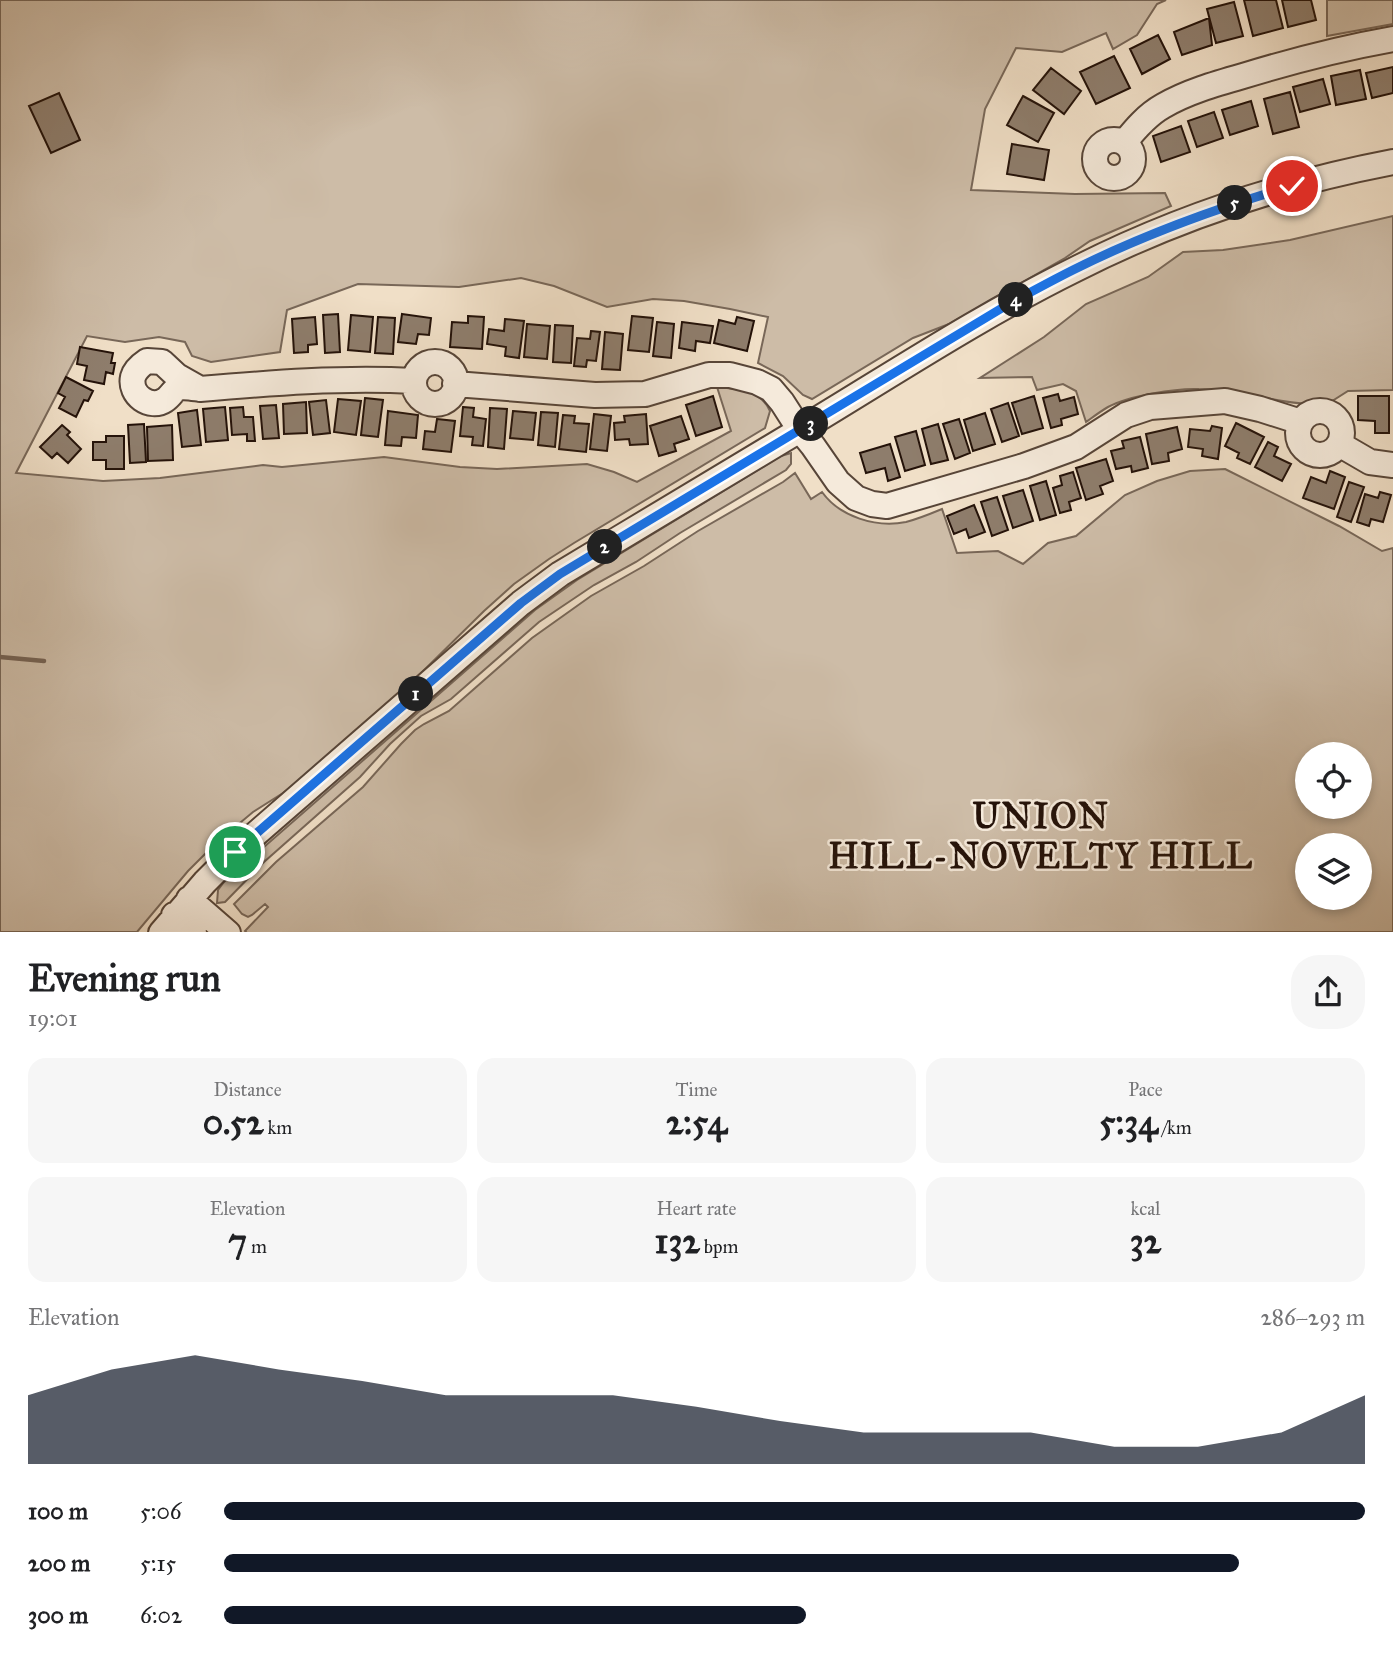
<!DOCTYPE html>
<html lang="en">
<head>
<meta charset="utf-8">
<style>
  :root { --surface:#fff; --page:#f6f6f6; --text:#202124; --muted:#757577; --accent:#111827 }
  body { margin:0; font-family:"IM FELL Great Primer",serif; background:var(--page); color:var(--text); height:100vh; display:flex; flex-direction:column; font-size:26px; white-space:nowrap }
  * { box-sizing:border-box; margin:0 }
  p { font-size:23px; color:var(--muted) }
  .icon { flex:none; width:38px; height:38px; fill:none; stroke:currentColor; stroke-width:2; stroke-linecap:round; stroke-linejoin:round }
  .map { position:relative; height:932px; overflow:hidden }
  .drawer { display:flex; flex-direction:column; background:var(--surface); flex:1 }
  .drawer>* { flex:none }
  .buttons { position:absolute; left:1295px; top:742px; display:grid; gap:14px }
  .buttons a { display:grid; place-items:center; width:77px; height:77px; border-radius:50%; background:var(--surface); box-shadow:0 4px 10px #0003; font-size:35px }
  .pin { position:absolute; display:grid; place-items:center; width:60px; height:60px; color:#fff; margin:-30px; border:4px solid #fff; border-radius:50%; box-shadow:0 2px 7px #0007 }
  .km { position:absolute; width:35px; height:35px; margin:-18px; border-radius:50%; background:#222; color:#fff; font-size:19px; line-height:35px; text-align:center }
  .round { display:grid; place-items:center; flex:none; width:74px; height:74px; border-radius:28px; background:var(--page) }
  .head { display:flex; align-items:center; justify-content:space-between; height:119px; padding:0 28px }
  h1 { font-size:38px; font-weight:700; line-height:52px }
  .metrics { display:grid; grid-template-columns:repeat(3,1fr); gap:10px; height:119px; padding:7px 28px }
  .metrics div { display:grid; align-content:center; border-radius:18px; background:var(--page); text-align:center }
  .metrics b { font-size:35px; font-weight:700 }
  .metrics small { font-size:19px; font-weight:400 }
  .metrics p { font-size:19px }
  .chart { height:196px; padding:14px 28px }
  .chart p { display:flex; justify-content:space-between }
  .chart svg { width:100%; height:126px; margin-top:7px; fill:var(--accent); opacity:.7 }
  ul { padding:0 28px; list-style:none; font-size:23px }
  li { display:grid; grid-template-columns:112px 84px 1fr; align-items:center; height:52px }
  li i { height:18px; border-radius:9px; background:var(--accent) }
  .map>svg:first-child { display:block }
</style>
</head>
<body>
<div class="map">
<svg width="1393" height="933" viewBox="0 0 1393 933">
  <rect width="100%" height="100%" fill="#f0dfc7"/>
  <filter id="stains"><feTurbulence type="fractalNoise" baseFrequency=".00286" numOctaves="4"/><feColorMatrix values="0 0 0 0 .2 0 0 0 0 .09 0 0 0 0 .02 0 0 0 .5 -.17"/></filter>
  <radialGradient id="worn" r=".72"><stop offset=".6" stop-color="#630" stop-opacity="0"/><stop offset="1" stop-color="#630" stop-opacity=".3"/></radialGradient>
  <path fill="#cdbca7" stroke="#786758" stroke-width="2" fill-rule="evenodd" d="M0 0H1166L1157 4 1137 35 1113 49 1106 33 1062 52 1016 48 985 109 971 190 1075 194 1165 193 1171 206 1090 241 1065 258 949 324 913 338 812 399 803 395 783 376 758 363 768 317 730 309 684 301 653 299 607 307 554 286 521 278 459 287 358 284 287 310 280 352 211 362 192 356 185 342 159 337 125 342 87 336 16 473 103 481 160 478 263 465 282 467 384 457 460 467 497 469 587 464 614 472 637 482 731 431 717 387C738 389 760 389 770 411L765 428 574 543 549 559 514 584 484 611 412 682 326 759 283 793 253 812 216 843 188 871 137 932H0Z
    M1327 0H1393V24L1327 36Z
    M1393 216V390L1348 391 1329 403 1317 402 1308 404C1271 402 1236 389 1199 389 1176 388 1128 396 1108 407 1101 411 1093 417 1086 422L1076 391 1063 384 1037 390 1032 377 980 378 1044 337 1086 304 1148 277 1183 252 1223 250 1290 240Z
    M791 453V464L786 470 680 533 636 562 594 585 539 622 451 699 421 716 390 744 360 777 264 862 225 902 217 903 218 890 224 882 535 610 577 580 781 456Z
    M1225 469 1339 526 1382 551 1393 548V932L247 933 245 931 268 907 265 904 252 915 248 917 242 914 234 904 276 862 363 787 401 744 415 730 424 724 449 711 532 638 591 596 644 566 698 531 783 482 795 473 811 499 822 492C840 517 876 528 906 522 918 519 930 514 942 509L957 553 998 551 1023 564 1048 543 1076 536 1125 495 1157 481 1190 471ZM1307 754H1360V807H1307ZM1307 845H1360V898H1307Z"/>
  <g fill="none" stroke-linecap="round" stroke-linejoin="round">
    <path stroke="#756354" stroke-width="4.5" d="M0 657 44 661"/>
  </g>
  <path fill="#8e7d6c" stroke="#241209" stroke-width="2" d="M1244 0H1276L1283 28 1253 36Z
    M1282 0H1311L1316 20 1288 27Z
    M1234 2 1243 36 1216 43 1207 9Z
    M1209 18 1212 45 1182 55 1174 32Z
    M1158 35 1170 59 1142 74 1130 49Z
    M1114 56 1130 88 1096 104 1080 72Z
    M1393 67V93L1372 98 1366 73Z
    M1051 68 1081 91 1064 114 1033 90Z
    M1360 70 1366 99 1336 105 1331 76Z
    M1323 79 1330 104 1300 112 1293 87Z
    M1290 92 1299 127 1273 134 1264 99Z
    M59 93 80 140 51 153 29 106Z
    M1023 96 1054 113 1038 142 1007 125Z
    M1251 101 1258 126 1230 135 1222 110Z
    M1214 112 1223 138 1197 147 1188 121Z
    M1181 126 1190 152 1161 162 1153 136Z
    M1012 144 1049 150 1044 180 1007 174Z
    M338 314 340 352 325 353 323 315Z
    M402 314 431 318 429 335 418 334 416 344 398 342Z
    M351 315 373 317 370 352 348 350Z
    M468 316 484 317 482 349 450 347 452 322 468 323Z
    M632 316 653 318 649 352 628 350Z
    M315 317 317 344 308 345V352L294 353 292 319Z
    M378 317 395 318 393 354 375 353Z
    M737 317 754 321 747 351 714 343 719 320 735 324Z
    M505 319 524 321 519 358 505 356 506 347 487 344 489 329 504 331Z
    M657 322 674 324 671 358 653 356Z
    M682 322 713 326 710 343 696 341 695 351 679 348Z
    M527 324 550 326 547 359 524 357Z
    M555 325 573 326 571 363 553 362Z
    M591 331 600 332 596 361 587 360 586 367 574 366 577 338 590 339Z
    M605 332 623 334 620 370 602 369Z
    M80 347 113 353 111 363H115L113 374 106 372 104 384 84 380 87 366 77 364Z
    M66 377 93 391 88 401 84 400 76 417 59 408 65 397 58 393Z
    M1058 394 1060 401 1074 397 1078 414 1061 419 1062 425 1051 428 1043 398Z
    M713 396 722 427 696 436 686 405Z
    M1034 396 1043 428 1022 434 1012 403Z
    M1358 396H1389V433H1375V421L1358 420Z
    M365 398 383 400 378 437 361 435Z
    M338 399 361 401 356 435 334 432Z
    M326 400 330 433 313 435 309 402Z
    M306 402 307 433 284 434 283 404Z
    M1008 403 1019 436 1002 442 991 409Z
    M276 405 279 438 263 439 260 406Z
    M225 407 228 440 206 442 203 409Z
    M243 407 244 417H253L255 441H247V434L232 435 230 408Z
    M463 407 474 408 473 417 486 419 483 446 472 445 473 437 460 436Z
    M490 408 507 409 504 449 488 447Z
    M197 410 201 445 182 447 178 413Z
    M388 411 418 415 416 438 402 437 401 446 385 445Z
    M513 411 536 413 533 440 510 438Z
    M541 412 558 413 555 447 538 445Z
    M985 413 995 444 973 451 964 420Z
    M594 414 611 416 607 451 590 449Z
    M646 414 648 444 630 445 629 439 615 440 614 423 625 422 624 416Z
    M563 415 575 416 574 423 589 424 586 452 559 449Z
    M681 416 689 439 674 444 676 451 659 456 650 426Z
    M437 419 455 421 451 452 423 449 425 431 435 432Z
    M959 419 970 453 955 459 943 424Z
    M1236 423 1264 437 1250 464 1237 458 1239 453 1225 446Z
    M144 424 146 462 130 463 128 425Z
    M938 424 948 460 931 464 922 429Z
    M62 425 70 432 67 435 81 449 68 463 57 453 52 458 40 447Z
    M172 425 173 460 148 461 147 427Z
    M1212 426 1222 428 1218 459 1202 456 1203 449 1188 447 1190 429 1210 431Z
    M1177 427 1182 449 1168 453 1169 461 1152 464 1146 434Z
    M916 431 925 465 905 471 895 437Z
    M106 436H124V469H106V460H93V442H106Z
    M1140 437 1148 468 1132 472 1131 466 1116 469 1111 451 1124 448 1122 441Z
    M1268 442 1278 447 1274 456 1291 464 1282 481 1255 467Z
    M890 444 900 477 888 481 885 468 866 473 860 453Z
    M1106 459 1113 481 1100 486 1103 494 1086 500 1076 468Z
    M1330 471 1345 477 1334 509 1303 498 1311 477 1326 483Z
    M1073 472 1081 498 1069 502 1071 510 1060 513 1053 488 1062 485 1060 476Z
    M1046 481 1056 515 1040 520 1030 486Z
    M1349 482 1364 487 1351 522 1337 517Z
    M1023 490 1033 521 1013 528 1003 496Z
    M1380 492 1391 495 1383 522 1371 519 1369 526 1357 522 1365 494 1378 498Z
    M997 497 1008 530 992 536 981 502Z
    M974 505 985 532 969 538 966 529 954 534 947 516Z"/>
  <g fill="none" stroke-linecap="round" stroke-linejoin="round">
    <defs>
      <path id="minor" d="M1095 159a19 19 0 1 1 38 0a19 19 0 1 1-38 0Z
        M1124 143C1135 129 1147 115 1163 106 1187 92 1215 84 1243 76 1292 61 1342 48 1393 39
        M147 361 162 362 177 376 200 389C193 388 184 386 177 388 173 391 170 397 165 400 150 410 129 395 133 377 135 370 141 365 147 361Z
        M414 383a21 21 0 1 1 42 0a21 21 0 1 1-42 0Z
        M455 384 595 395 645 394 709 375H730L757 382 771 389 782 402 800 430 813 446 838 482 856 498 872 504 887 506 1024 466 1076 447 1126 415 1150 407 1225 401 1260 409 1301 422
        M200 389C271 383 343 377 414 381
        M1298 433a22 22 0 1 1 44 0a22 22 0 1 1-44 0Z
        M1339 444 1370 462 1393 465
        M189 899 228 933
        M174 915 194 933
        M161 933 205 882 235 852 521 603 560 574C646 522 733 471 818 419 902 368 985 314 1074 270 1174 219 1283 183 1393 162"/>
    </defs>
    <use href="#minor" stroke="#574538" stroke-width="28"/>
    <use href="#minor" stroke="#f5eadb" stroke-width="24"/>
  </g>
  <g fill="none" stroke-linecap="round" stroke-linejoin="round">
    <defs>
      <path id="route" d="M235 852 521 603 560 574 1007 305C1029 293 1051 281 1073 270 1143 235 1217 208 1292 186"/>
    </defs>
    <use href="#route" stroke="#fff" stroke-width="14"/>
    <use href="#route" stroke="#1a73e8" stroke-width="9"/>
  </g>
  <g text-anchor="middle" dominant-baseline="central" stroke-width="5" stroke-linejoin="round" paint-order="stroke">
    <g font-size="35" font-weight="bold" letter-spacing="2" fill="#241209" stroke="#f5eadb">
      <text x="1041" y="816">UNION<tspan x="1041" dy="40">HILL-NOVELTY HILL</tspan></text>
    </g>
  </g>
  <rect width="100%" height="100%" filter="url(#stains)"/>
  <rect width="100%" height="100%" fill="url(#worn)"/>
</svg>
<div class="buttons">
<a><svg class="icon" aria-label="locate" viewBox="0 0 24 24"><circle cx="12" cy="12" r="6"/><path d="M12 2v4M12 18v4M2 12h4M18 12h4"/></svg></a>
<a><svg class="icon" aria-label="layers" viewBox="0 0 24 24"><path d="M12 4l9 5-9 5-9-5zM3 14l9 5 9-5"/></svg></a>
</div>
<div class="pin" style="left:235px;top:852px;background:#1e9e55"><svg class="icon" aria-label="arrive" viewBox="0 0 24 24"><path d="M6 21V4h12l-3 4 3 4H6"/></svg></div>
<div class="pin" style="left:1292px;top:186px;background:#d93025"><svg class="icon" aria-label="check" viewBox="0 0 24 24"><path d="M5 12l5 5 9-10"/></svg></div>
<b class="km" style="left:416px;top:694px">1</b>
<b class="km" style="left:605px;top:547px">2</b>
<b class="km" style="left:811px;top:424px">3</b>
<b class="km" style="left:1016px;top:300px">4</b>
<b class="km" style="left:1235px;top:203px">5</b>
</div>
<section class="drawer">
<div class="head"><div><h1>Evening run</h1><p>19:01</p></div><a class="round"><svg class="icon" aria-label="share" viewBox="0 0 24 24"><path d="M12 15V3M7 8l5-5 5 5M5 13v7h14v-7"/></svg></a></div>
<div class="metrics">
<div><p>Distance</p><b>0.52<small> km</small></b></div>
<div><p>Time</p><b>2:54</b></div>
<div><p>Pace</p><b>5:34<small> /km</small></b></div>
</div>
<div class="metrics">
<div><p>Elevation</p><b>7<small> m</small></b></div>
<div><p>Heart rate</p><b>132<small> bpm</small></b></div>
<div><p>kcal</p><b>32</b></div>
</div>
<div class="chart"><p><span>Elevation</span>286–293 m</p>
<svg viewBox="0 0 160 44" preserveAspectRatio="none"><path d="M0 44V20L10 11L20 6L30 11L40 15L50 20L60 20L70 20L80 24L90 29L100 33L110 33L120 33L130 38L140 38L150 33L160 20V44z"/></svg>
</div>
<ul>
<li><b>100 m</b>5:06<i style="width:100%"></i></li>
<li><b>200 m</b>5:15<i style="width:89%"></i></li>
<li><b>300 m</b>6:02<i style="width:51%"></i></li>
</ul>
</section>
</body>
</html>
